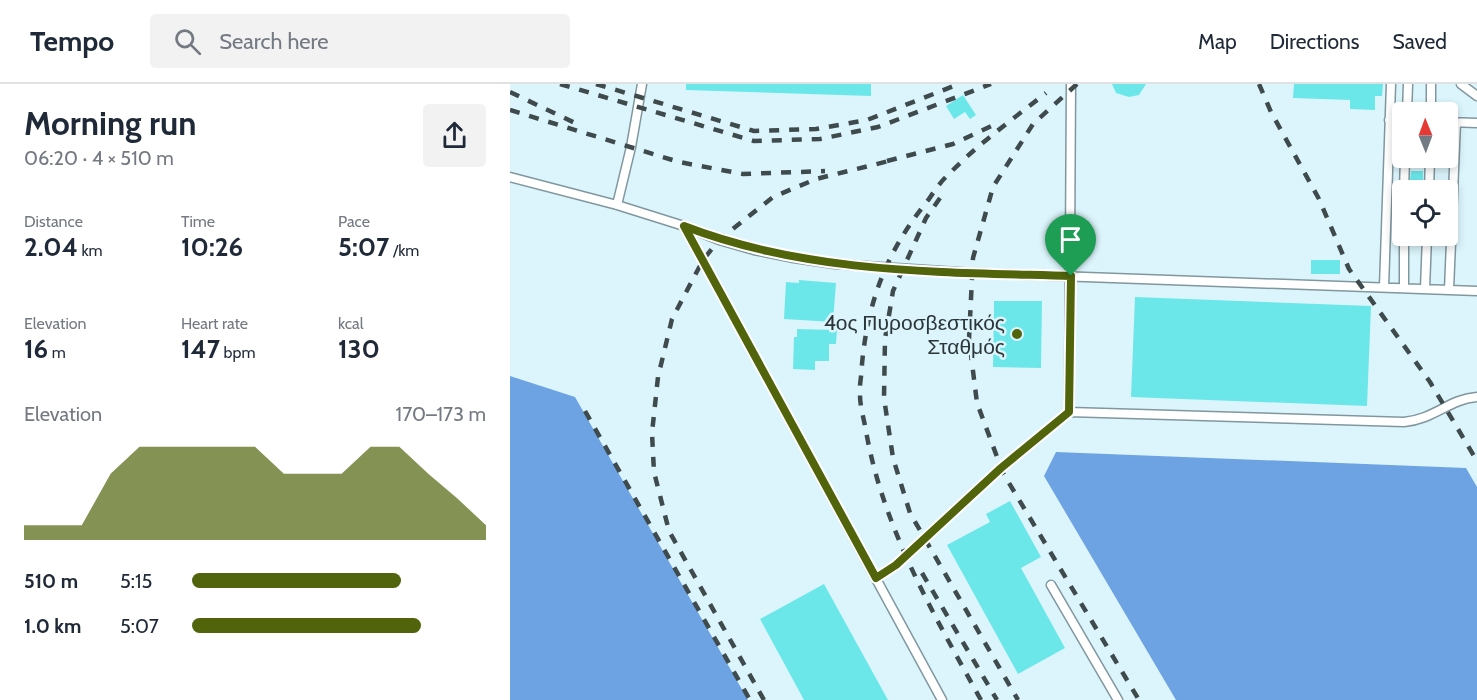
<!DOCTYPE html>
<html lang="en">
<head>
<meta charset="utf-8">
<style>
  :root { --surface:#fff; --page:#f2f2f3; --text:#1f2937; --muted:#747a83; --line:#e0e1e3; --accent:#51640c }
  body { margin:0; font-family:Cabin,sans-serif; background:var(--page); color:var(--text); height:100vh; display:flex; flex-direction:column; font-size:22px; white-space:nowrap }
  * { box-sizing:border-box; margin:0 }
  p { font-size:20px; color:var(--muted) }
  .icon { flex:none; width:33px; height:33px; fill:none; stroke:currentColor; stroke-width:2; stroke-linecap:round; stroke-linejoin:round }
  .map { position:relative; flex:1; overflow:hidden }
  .sheet { display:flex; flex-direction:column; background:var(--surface); width:510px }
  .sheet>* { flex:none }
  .needle { width:39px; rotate:359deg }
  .buttons { position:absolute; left:882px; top:18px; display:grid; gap:12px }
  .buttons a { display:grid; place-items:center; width:66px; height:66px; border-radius:6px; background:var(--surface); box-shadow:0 3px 9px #0003; font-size:30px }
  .pin { position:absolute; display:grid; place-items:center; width:51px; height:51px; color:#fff; margin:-62px -26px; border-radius:50% 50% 50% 0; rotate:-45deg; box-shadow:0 0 6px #0007 }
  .pin .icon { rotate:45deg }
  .round { display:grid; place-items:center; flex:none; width:63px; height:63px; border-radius:6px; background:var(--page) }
  .overview { display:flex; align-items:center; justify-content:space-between; height:102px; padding:0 24px }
  h1 { font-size:33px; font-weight:700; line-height:45px }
  .figures { display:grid; grid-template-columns:repeat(3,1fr); gap:9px; height:102px; padding:6px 24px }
  .figures div { display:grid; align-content:center }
  .figures b { font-size:26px; font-weight:700 }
  .figures small { font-size:16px; font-weight:400 }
  .figures p { font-size:16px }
  .chart { height:168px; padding:12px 24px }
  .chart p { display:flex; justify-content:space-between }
  .chart svg { width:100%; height:108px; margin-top:6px; fill:var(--accent); opacity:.7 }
  ul { padding:0 24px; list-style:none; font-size:20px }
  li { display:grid; grid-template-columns:96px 72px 1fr; align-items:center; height:45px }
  li i { height:15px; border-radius:8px; background:var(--accent) }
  header { display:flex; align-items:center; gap:36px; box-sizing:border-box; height:84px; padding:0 30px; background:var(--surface); border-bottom:2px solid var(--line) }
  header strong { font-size:28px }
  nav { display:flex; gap:33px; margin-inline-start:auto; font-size:21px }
  .search { width:420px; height:54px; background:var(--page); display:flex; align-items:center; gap:15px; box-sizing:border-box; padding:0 21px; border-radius:6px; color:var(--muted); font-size:22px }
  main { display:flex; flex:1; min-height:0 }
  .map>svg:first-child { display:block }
</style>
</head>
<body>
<header>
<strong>Tempo</strong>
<div class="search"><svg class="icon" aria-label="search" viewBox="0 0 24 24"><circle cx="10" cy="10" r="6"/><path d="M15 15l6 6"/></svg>Search here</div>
<nav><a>Map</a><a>Directions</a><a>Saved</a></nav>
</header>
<main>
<section class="sheet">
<div class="overview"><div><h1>Morning run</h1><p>06:20 · 4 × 510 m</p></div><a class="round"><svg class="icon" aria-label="share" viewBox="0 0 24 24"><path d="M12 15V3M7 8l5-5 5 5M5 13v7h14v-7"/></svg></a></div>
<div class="figures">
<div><p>Distance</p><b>2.04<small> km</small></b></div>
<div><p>Time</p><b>10:26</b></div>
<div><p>Pace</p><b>5:07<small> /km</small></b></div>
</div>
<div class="figures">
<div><p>Elevation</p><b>16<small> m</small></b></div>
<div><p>Heart rate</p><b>147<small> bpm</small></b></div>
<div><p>kcal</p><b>130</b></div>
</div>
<div class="chart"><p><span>Elevation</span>170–173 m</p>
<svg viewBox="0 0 160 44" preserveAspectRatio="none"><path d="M0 44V38L10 38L20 38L30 17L40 6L50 6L60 6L70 6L80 6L90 17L100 17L110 17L120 6L130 6L140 17L150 27L160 38V44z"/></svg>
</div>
<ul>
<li><b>510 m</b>5:15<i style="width:71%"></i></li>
<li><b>1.0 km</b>5:07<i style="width:78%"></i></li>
</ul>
</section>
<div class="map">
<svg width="967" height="616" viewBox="0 0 967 616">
  <rect width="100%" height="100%" fill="#dcf5fc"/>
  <path fill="#6da3e3" d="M0 292 65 313 238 616H0Z
    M546 368 956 384 967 403V616H666L534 392Z"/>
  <path fill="#6be7ea" d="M176 0H361V12L176 6Z
    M602 0H636L629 11 619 13 606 9Z
    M784 0H873L872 12H865V26L840 25V16L783 14Z
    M453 11 466 31 460 35 455 28 444 35 436 22Z
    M901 87H913V96H900Z
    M801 176H830V190H801Z
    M289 196 326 199 323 238 274 235 276 198 289 199Z
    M625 213 861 222 857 322 621 313Z
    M484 217H532L531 284 483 283Z
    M287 245 327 246 326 260H319V277H305V286L283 285 284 253H287Z
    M500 417 531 473 511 484 555 564 508 590 437 461 480 438 476 430Z
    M314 500 378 616H294L250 535Z"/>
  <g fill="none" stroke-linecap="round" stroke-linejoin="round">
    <defs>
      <path id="lane" d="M921 0V28
        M951 0 967 12
        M897 28 898 0
        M879 36H892
        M938 38 967 39
        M0 93 107 121 174 142 209 156 244 166 284 174 325 180 463 189 967 207
        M894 106 895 74
        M919 106 920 74
        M107 121 121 63 132 0
        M174 142 432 616
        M874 203 881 0
        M894 204V152
        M915 205 917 152
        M939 206 946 38
        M559 328 894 338C925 335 939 315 967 313
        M366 494 386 481 491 384 559 328 561 0
        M541 501 608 616"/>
    </defs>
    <use href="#lane" stroke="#80979e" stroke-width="11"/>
    <use href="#lane" stroke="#fff" stroke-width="8"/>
    <path stroke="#3e4a4c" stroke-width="4.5" stroke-dasharray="10 10" stroke-linecap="butt" d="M50 0 244 57 310 55 368 43 481 0
      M86 0 244 47 306 45 357 36 449 0
      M567 0 523 40 483 103 463 174 459 255 467 319 493 389 629 616
      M749 0 761 28 809 115 839 185 920 298 967 377
      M0 8 65 39
      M0 26 169 78 233 90 315 87
      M377 77 443 60 490 38
      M430 114 416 134 383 207 375 255 374 314 383 374 400 429 508 616
      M75 327 240 616
      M412 489 487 616
      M254 616 159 447 144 388 142 349 148 293 162 235 193 176 209 156 263 113 306 95 383 76
      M471 616C424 531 373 444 356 347 354 335 350 323 350 311 349 301 352 290 352 280 358 215 378 165 419 115 425 106 431 97 439 90 468 60 503 35 536 9"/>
  </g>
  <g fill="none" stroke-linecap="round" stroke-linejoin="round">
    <defs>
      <path id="route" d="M174 142C298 190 431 188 561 192L559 328 491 384 386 481 366 494Z"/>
    </defs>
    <use href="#route" stroke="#fff" stroke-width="12"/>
    <use href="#route" stroke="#51640c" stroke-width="8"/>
  </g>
  <circle fill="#51640c" stroke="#dcf5fc" stroke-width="2" cx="507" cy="250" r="6"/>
  <g text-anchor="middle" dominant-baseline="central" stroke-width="5" stroke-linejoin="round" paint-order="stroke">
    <g font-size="21" fill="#2b3537" stroke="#dcf5fc" text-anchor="end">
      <text x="495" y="238">4ος Πυροσβεστικός<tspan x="495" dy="24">Σταθμός</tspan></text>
    </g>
  </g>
</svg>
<div class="buttons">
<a><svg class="needle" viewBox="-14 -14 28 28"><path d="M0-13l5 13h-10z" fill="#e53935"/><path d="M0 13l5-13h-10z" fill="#747a83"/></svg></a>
<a><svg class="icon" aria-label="locate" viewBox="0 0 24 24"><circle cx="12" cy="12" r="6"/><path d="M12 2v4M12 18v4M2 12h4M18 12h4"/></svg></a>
</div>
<div class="pin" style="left:561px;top:192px;background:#1e9e55"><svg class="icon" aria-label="arrive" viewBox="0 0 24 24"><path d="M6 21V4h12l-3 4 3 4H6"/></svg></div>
</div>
</main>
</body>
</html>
